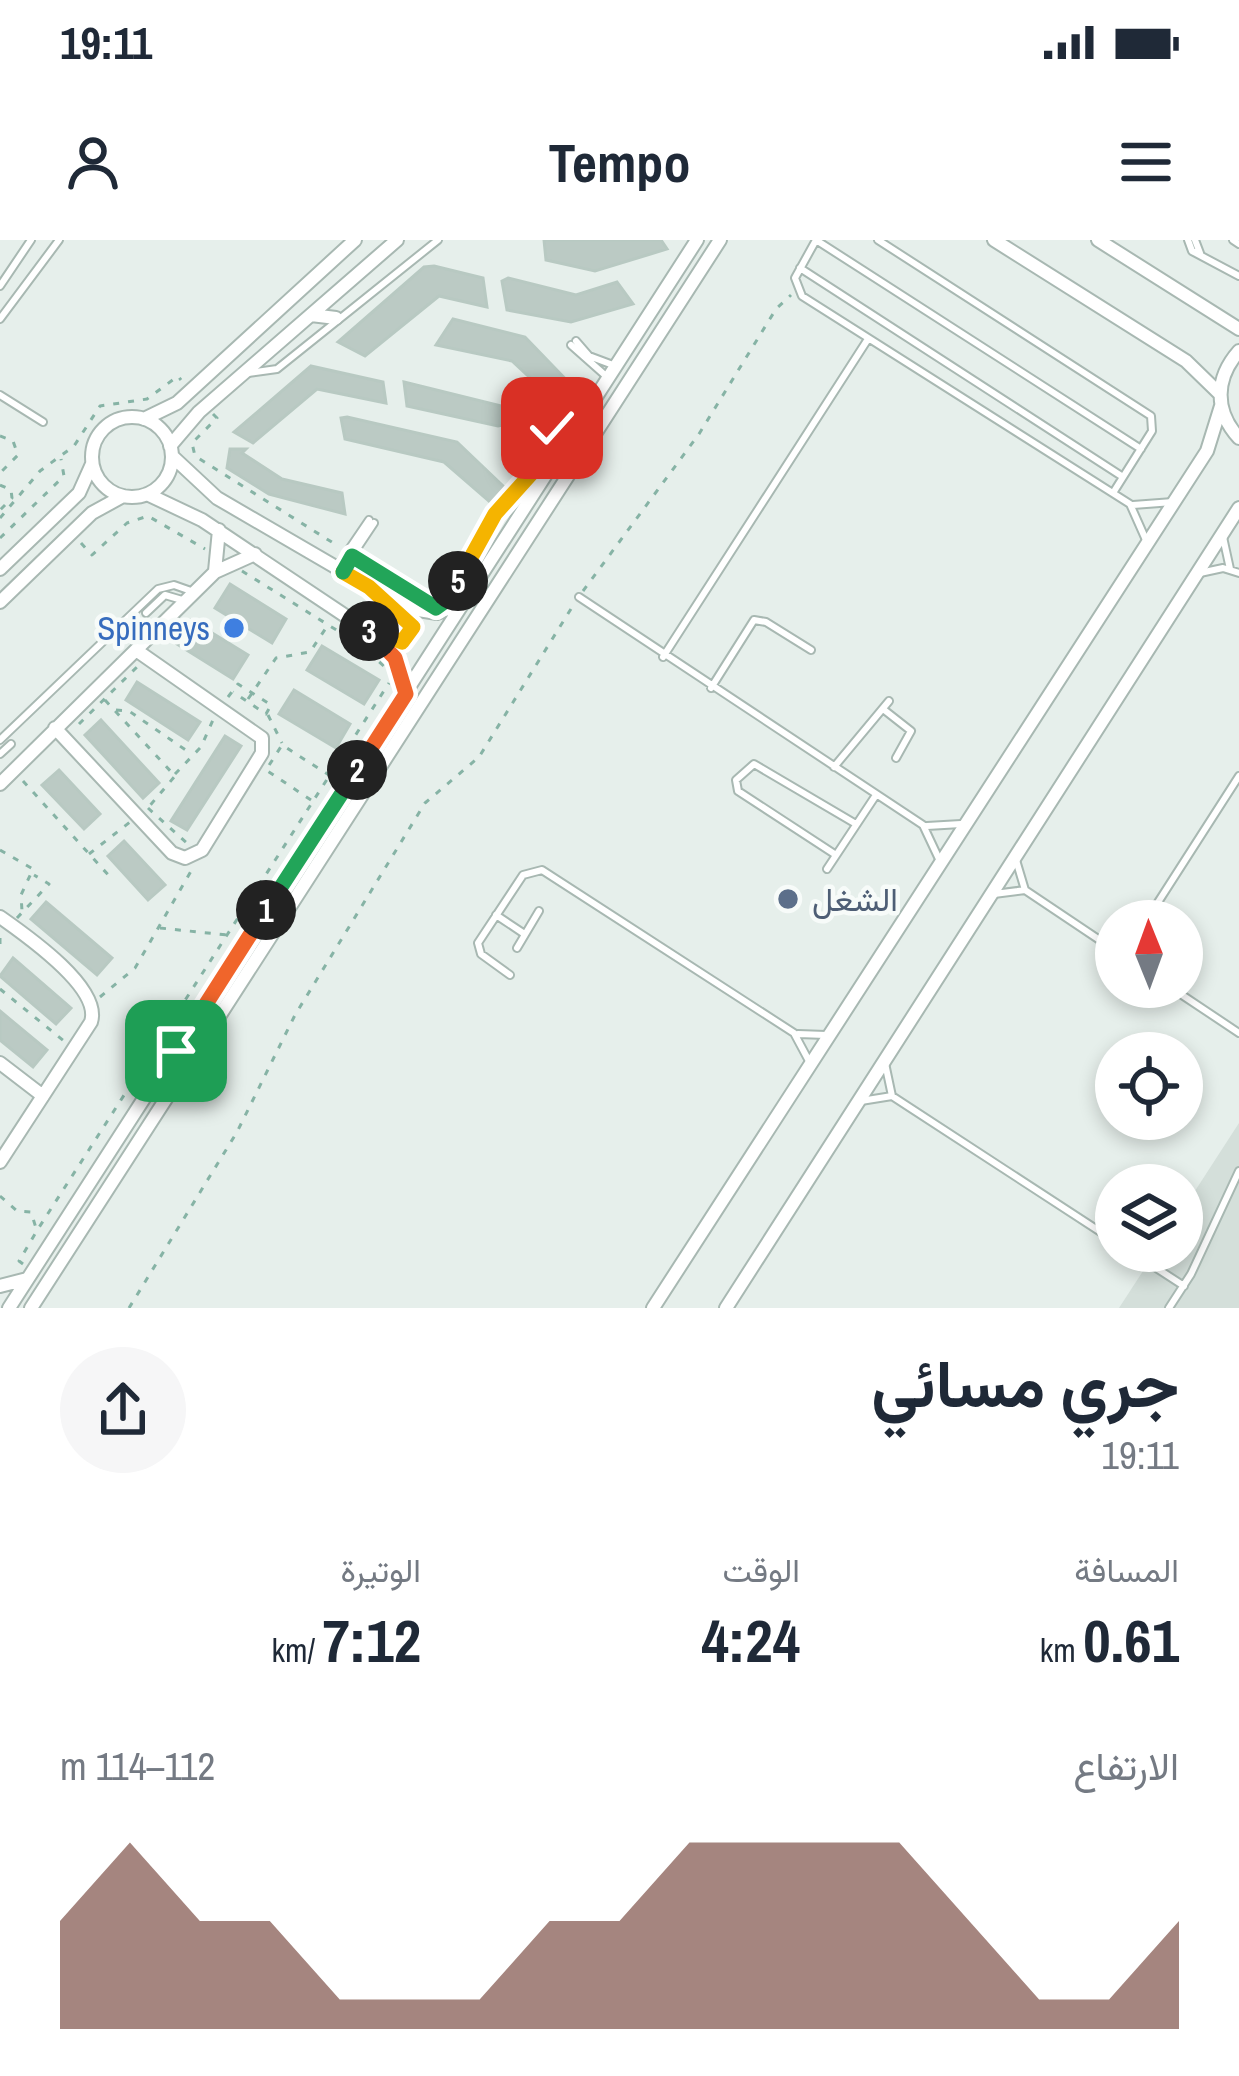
<!DOCTYPE html>
<html lang="ar">
<head>
<meta charset="utf-8">
<style>
  :root { --surface:#fff; --page:#f6f6f7; --text:#1f2937; --muted:#747a83; --accent:#7f5249 }
  body { margin:0; font-family:"Archivo Narrow",Vazirmatn,sans-serif; background:var(--page); color:var(--text); direction:rtl; height:100vh; display:flex; flex-direction:column; font-size:45px; white-space:nowrap }
  * { box-sizing:border-box; margin:0 }
  p { font-size:39px; color:var(--muted) }
  .icon { flex:none; width:66px; height:66px; fill:none; stroke:currentColor; stroke-width:2; stroke-linecap:round; stroke-linejoin:round }
  .map { position:relative; height:1068px; overflow:hidden; direction:ltr }
  .side { display:flex; flex-direction:column; background:var(--surface); flex:1 }
  .side>* { flex:none }
  .needle { width:78px; rotate:359deg }
  .buttons { position:absolute; left:1095px; top:660px; display:grid; gap:24px }
  .buttons a { display:grid; place-items:center; width:108px; height:108px; border-radius:50%; background:var(--surface); box-shadow:0 6px 18px #0003; font-size:60px }
  .pin { position:absolute; display:grid; place-items:center; width:102px; height:102px; color:#fff; margin:-51px; border-radius:24px; box-shadow:0 6px 18px #0006 }
  .km { position:absolute; width:60px; height:60px; margin:-30px; border-radius:50%; background:#222; color:#fff; font-size:33px; line-height:60px; text-align:center }
  .round { display:grid; place-items:center; flex:none; width:126px; height:126px; border-radius:63px; background:var(--page) }
  .summary { display:flex; align-items:center; justify-content:space-between; height:204px; padding:0 60px }
  h1 { font-size:66px; font-weight:700; line-height:90px }
  .metrics { display:grid; grid-template-columns:repeat(3,1fr); gap:18px; height:204px; padding:12px 60px }
  .metrics div { display:grid; align-content:center }
  .metrics b { font-size:60px; font-weight:700 }
  .metrics small { font-size:33px; font-weight:400 }
  .metrics p { font-size:33px }
  .chart { height:336px; padding:24px 60px }
  .chart p { display:flex; justify-content:space-between }
  .chart svg { width:100%; height:216px; margin-top:12px; fill:var(--accent); opacity:.7 }
  .status { display:flex; justify-content:space-between; align-items:center; height:84px; padding:0 60px; background:var(--surface); direction:ltr }
  .status svg { height:33px; fill:currentColor }
  header { display:flex; justify-content:space-between; align-items:center; height:156px; padding:0 60px; background:var(--surface); font-size:54px; font-weight:700 }
  .map>svg:first-child { display:block }
</style>
</head>
<body>
<div class="status"><b>19:11</b><svg viewBox="0 0 49 12"><path d="M0 12V9h3v3zM5 12V6h3v6zM10 12V3h3v9zM15 12V0h3v12zM26 1h20v11H26zM47 4h2v5h-2z"/></svg></div>
<header><svg class="icon" aria-label="menu" viewBox="0 0 24 24"><path d="M4 6h16M4 12h16M4 18h16"/></svg>Tempo<svg class="icon" aria-label="person" viewBox="0 0 24 24"><circle cx="12" cy="8" r="4"/><path d="M4 21q1-7 8-7t8 7"/></svg></header>
<div class="map">
<svg width="1239" height="1068" viewBox="0 0 1239 1068">
  <rect width="100%" height="100%" fill="#e6efeb"/>
  <path fill="#d4dfda" d="M1239 883V1068H1119L1156 1011H1182V971Z"/>
  <path fill="#bbcac4" stroke="#b8c9c2" stroke-width="3" d="M544 0H661L667 9 595 31 546 20Z
    M434 26 483 38 487 67 439 56 365 116 338 102 424 27Z
    M508 38 576 55 617 42 633 64 571 82 507 70 502 41Z
    M453 79 525 97 577 151 555 161 512 121 436 105Z
    M311 126 383 142 386 163 317 149 253 203 234 192Z
    M404 142 501 166 534 158 545 177 498 186 407 166Z
    M347 177 457 202 504 247 497 268 444 222 345 199 341 178Z
    M230 209H246L242 213 282 239 342 253 345 274 269 254 227 228Z
    M230 344 286 379 272 403 215 368Z
    M191 380 248 415 233 439 177 404Z
    M322 406 379 440 364 464 307 430Z
    M137 442 200 482 188 500 126 460Z
    M294 450 350 484 336 508 279 474Z
    M101 480 159 543 143 558 85 495Z
    M225 496 241 506 187 590 171 581Z
    M59 530 100 574 84 589 42 545Z
    M124 601 165 645 148 660 108 616Z
    M46 662 112 718 97 735 31 679Z
    M13 718 71 768 56 784 0 736Z
    M0 771 47 810 33 827 0 800Z"/>
  <g fill="none" stroke-linecap="round" stroke-linejoin="round">
    <defs>
      <path id="service" d="M816 0 795 38 802 56 1130 264 1146 300
        M816 0 1141 209
        M878 0 1151 176 1152 191 1113 253
        M1188 0 1192 11 1239 36
        M1195 0 1200 13
        M1233 0 1239 4
        M800 28 1123 237
        M0 46 31 0
        M0 79 59 0
        M576 101 589 116 613 125
        M571 105 606 136
        M248 133 277 129 438 0
        M0 155 43 182
        M1133 265 1173 262
        M1223 297 1230 329
        M337 327 369 280
        M344 328 374 283
        M1200 333 1223 328 1239 333
        M579 357 923 585 939 619
        M146 373 165 355 182 360
        M663 417 868 99
        M711 448 754 380 766 382 811 410
        M883 469 911 491 896 518
        M0 500 158 349 174 345 191 351
        M0 514 11 504
        M834 527 889 461
        M927 586 961 584
        M836 615 738 551 736 540 754 524 856 584
        M1016 620 1025 650 1116 711
        M827 629 876 555
        M994 654 1025 650
        M496 675 523 693
        M1146 681 1239 536
        M517 708 539 671
        M510 735 481 714 478 703 523 635 542 630 794 793 809 821
        M1170 747 1239 793
        M798 794 826 795
        M885 823 892 856 1116 1002
        M861 861 892 856
        M1130 1011 1184 1046
        M1169 1068 1191 1034 1239 931"/>
      <path id="minor" d="M994 0 1186 121 1220 154
        M1098 0 1239 89
        M311 75 336 78
        M1239 111C1215 138 1214 171 1239 198
        M92 217a40 40 0 1 1 80 0a40 40 0 1 1-80 0Z
        M144 179 177 163 355 0
        M170 206 199 172 397 0
        M172 216 217 258 406 368 437 373 466 362
        M147 254 202 280 374 395 396 418 406 455
        M0 329 79 253 92 224
        M215 331 219 290
        M0 362 92 273 123 256
        M384 395 402 402 413 391 410 380 392 368
        M55 488 172 613 185 618 202 610 262 513V498L136 410
        M0 544 215 332 255 314
        M0 677C27 696 102 748 91 782L0 922
        M0 823 43 856
        M0 1046 27 1039
        M9 1068 697 0
        M31 1068 720 0
        M653 1068 1207 211 1221 166
        M726 1068 1239 268"/>
    </defs>
    <use href="#service" stroke="#a8b8b2" stroke-width="10"/>
    <use href="#minor" stroke="#a8b8b2" stroke-width="16"/>
    <path stroke="#86b3a5" stroke-width="3" stroke-dasharray="6 9" stroke-linecap="butt" d="M213 174 217 178 192 203 195 216 338 306
      M0 196 13 201 18 215 0 233
      M0 245 11 250 12 258 0 270
      M0 278 40 231 74 206 100 166 147 159 178 136 181 140
      M0 298 64 236 61 219
      M81 303 92 315 127 283 148 276 205 309
      M361 321 419 357
      M242 331 362 406 388 430
      M462 344 455 339 503 264 531 234 552 187 591 137
      M583 351 699 194 776 69 791 55
      M228 457 238 444 271 465 266 474 233 452
      M248 459 276 418 310 412 328 385
      M105 460 175 536 147 569
      M116 470 129 471 190 513
      M268 475 282 503
      M79 484 140 424
      M175 534 201 507 213 480
      M23 541 111 638
      M311 560 266 530 282 505 329 535
      M148 568 189 605
      M0 610 33 629 21 655 22 671
      M89 614 130 582
      M17 678 49 644 34 635
      M160 688 227 695
      M0 698V705
      M0 749 64 801
      M100 757 135 728 194 626
      M0 956 17 971 31 972 36 988
      M23 1024 19 1021 38 989 389 443
      M129 1068 237 892 295 775 425 563 479 517 574 364"/>
    <use href="#service" stroke="#fff" stroke-width="6"/>
    <use href="#minor" stroke="#fff" stroke-width="12"/>
  </g>
  <g fill="none" stroke-linecap="round" stroke-linejoin="round">
    <defs>
      <path id="split-1" d="M176 811 266 670"/>
      <path id="split-2" d="M266 670 357 530"/>
      <path id="split-3" d="M357 530 406 454 395 418 369 391"/>
      <path id="split-4" d="M343 332 369 347 413 387 402 402 361 385 369 391"/>
      <path id="split-5" d="M343 332 352 316 436 368 466 346 458 341"/>
      <path id="split-6" d="M458 341 495 274 531 234 552 188"/>
    </defs>
    <use href="#split-1" stroke="#fff" stroke-width="24"/>
    <use href="#split-2" stroke="#fff" stroke-width="24"/>
    <use href="#split-3" stroke="#fff" stroke-width="24"/>
    <use href="#split-4" stroke="#fff" stroke-width="24"/>
    <use href="#split-5" stroke="#fff" stroke-width="24"/>
    <use href="#split-6" stroke="#fff" stroke-width="24"/>
    <use href="#split-1" stroke="#f0652b" stroke-width="15"/>
    <use href="#split-2" stroke="#22a559" stroke-width="15"/>
    <use href="#split-3" stroke="#f0652b" stroke-width="15"/>
    <use href="#split-4" stroke="#f5b400" stroke-width="15"/>
    <use href="#split-5" stroke="#22a559" stroke-width="15"/>
    <use href="#split-6" stroke="#f5b400" stroke-width="15"/>
  </g>
  <circle fill="#3f7fe0" stroke="#f7fbf9" stroke-width="4.5" cx="234" cy="388" r="12"/>
  <circle fill="#5c6f8a" stroke="#f7fbf9" stroke-width="4.5" cx="788" cy="659" r="12"/>
  <g text-anchor="middle" dominant-baseline="central" stroke-width="9" stroke-linejoin="round" paint-order="stroke">
    <g font-size="33" fill="#366cbe" stroke="#f7fbf9" text-anchor="end">
      <text x="210" y="388">Spinneys</text>
    </g>
    <g font-size="33" fill="#4e5e75" stroke="#f7fbf9" text-anchor="start">
      <text x="812" y="659">الشغل</text>
    </g>
  </g>
</svg>
<div class="buttons">
<a><svg class="needle" viewBox="-14 -14 28 28"><path d="M0-13l5 13h-10z" fill="#e53935"/><path d="M0 13l5-13h-10z" fill="#747a83"/></svg></a>
<a><svg class="icon" aria-label="locate" viewBox="0 0 24 24"><circle cx="12" cy="12" r="6"/><path d="M12 2v4M12 18v4M2 12h4M18 12h4"/></svg></a>
<a><svg class="icon" aria-label="layers" viewBox="0 0 24 24"><path d="M12 4l9 5-9 5-9-5zM3 14l9 5 9-5"/></svg></a>
</div>
<div class="pin" style="left:176px;top:811px;background:#1e9e55"><svg class="icon" aria-label="arrive" viewBox="0 0 24 24"><path d="M6 21V4h12l-3 4 3 4H6"/></svg></div>
<div class="pin" style="left:552px;top:188px;background:#d93025"><svg class="icon" aria-label="check" viewBox="0 0 24 24"><path d="M5 12l5 5 9-10"/></svg></div>
<b class="km" style="left:266px;top:670px">1</b>
<b class="km" style="left:357px;top:530px">2</b>
<b class="km" style="left:369px;top:391px">3</b>
<b class="km" style="left:458px;top:341px">5</b>
</div>
<section class="side">
<div class="summary"><div><h1>جري مسائي</h1><p>19:11</p></div><a class="round"><svg class="icon" aria-label="share" viewBox="0 0 24 24"><path d="M12 15V3M7 8l5-5 5 5M5 13v7h14v-7"/></svg></a></div>
<div class="metrics">
<div><p>المسافة</p><b>0.61<small> km</small></b></div>
<div><p>الوقت</p><b>4:24</b></div>
<div><p>الوتيرة</p><b>7:12<small> /km</small></b></div>
</div>
<div class="chart"><p><span>الارتفاع</span>112–114 m</p>
<svg viewBox="0 0 160 44" preserveAspectRatio="none"><path d="M0 44V22L10 6L20 22L30 22L40 38L50 38L60 38L70 22L80 22L90 6L100 6L110 6L120 6L130 22L140 38L150 38L160 22V44z"/></svg>
</div>
</section>
</body>
</html>
